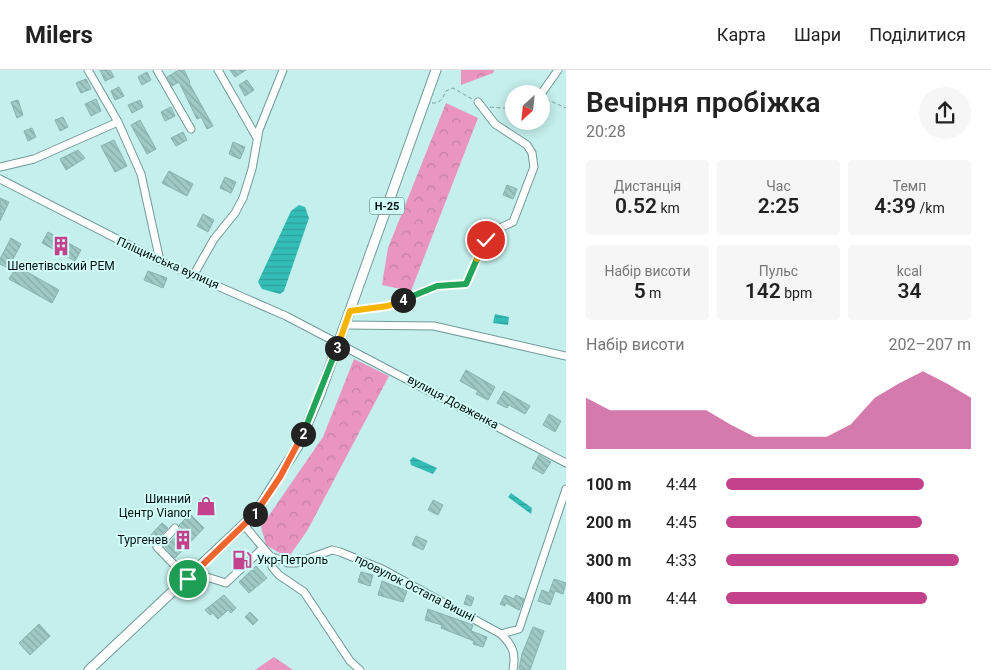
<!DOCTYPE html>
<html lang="uk">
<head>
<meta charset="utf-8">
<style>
  :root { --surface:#fff; --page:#f6f6f6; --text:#222; --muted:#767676; --line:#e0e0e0; --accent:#c3428b }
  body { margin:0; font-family:Roboto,sans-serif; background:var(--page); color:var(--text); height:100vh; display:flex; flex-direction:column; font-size:19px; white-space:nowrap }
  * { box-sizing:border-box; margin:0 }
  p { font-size:16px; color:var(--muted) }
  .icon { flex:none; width:28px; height:28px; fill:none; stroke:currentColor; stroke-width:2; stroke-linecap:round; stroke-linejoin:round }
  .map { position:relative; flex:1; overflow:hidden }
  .details { display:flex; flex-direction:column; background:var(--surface); width:425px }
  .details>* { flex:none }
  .needle { width:32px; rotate:207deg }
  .buttons { position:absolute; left:505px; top:15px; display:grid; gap:10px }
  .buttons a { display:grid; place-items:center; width:45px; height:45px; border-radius:50%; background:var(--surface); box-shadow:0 2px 12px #0003; font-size:25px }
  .pin { position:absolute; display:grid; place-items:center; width:42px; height:42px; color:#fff; margin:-21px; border:2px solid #fff; border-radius:50%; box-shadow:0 1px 5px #0007 }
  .km { position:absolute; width:25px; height:25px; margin:-12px; border-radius:50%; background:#222; color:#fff; font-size:14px; line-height:25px; text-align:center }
  .round { display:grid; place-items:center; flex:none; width:52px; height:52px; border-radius:26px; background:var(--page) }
  .summary { display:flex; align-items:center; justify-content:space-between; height:85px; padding:0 20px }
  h1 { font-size:28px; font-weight:600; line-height:38px }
  .figures { display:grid; grid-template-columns:repeat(3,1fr); gap:8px; height:85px; padding:5px 20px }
  .figures div { display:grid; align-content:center; border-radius:5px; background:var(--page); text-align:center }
  .figures b { font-size:21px; font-weight:600 }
  .figures small { font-size:14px; font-weight:400 }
  .figures p { font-size:14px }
  .chart { height:140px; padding:10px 20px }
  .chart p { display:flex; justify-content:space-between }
  .chart svg { width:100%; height:90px; margin-top:5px; fill:var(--accent); opacity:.7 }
  ul { padding:0 20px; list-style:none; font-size:16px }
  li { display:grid; grid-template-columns:80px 60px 1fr; align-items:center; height:38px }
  li i { height:12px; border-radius:6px; background:var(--accent) }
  header { display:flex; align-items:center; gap:30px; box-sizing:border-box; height:70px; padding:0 25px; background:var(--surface); border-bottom:1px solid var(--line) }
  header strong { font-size:24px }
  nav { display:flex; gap:28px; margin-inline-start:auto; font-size:18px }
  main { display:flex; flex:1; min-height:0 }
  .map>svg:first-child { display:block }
</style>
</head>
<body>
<header>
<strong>Milers</strong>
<nav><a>Карта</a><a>Шари</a><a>Поділитися</a></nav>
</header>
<main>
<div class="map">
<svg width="566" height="600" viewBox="0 0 566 600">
  <defs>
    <pattern id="forest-crowns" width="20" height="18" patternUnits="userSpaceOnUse" patternTransform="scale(1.25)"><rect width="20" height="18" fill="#e995bf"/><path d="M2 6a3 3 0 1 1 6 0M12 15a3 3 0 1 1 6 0" fill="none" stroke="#c67fa3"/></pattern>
    <pattern id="water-rules" width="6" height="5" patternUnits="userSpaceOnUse" patternTransform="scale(1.25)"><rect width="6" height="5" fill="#34bdb7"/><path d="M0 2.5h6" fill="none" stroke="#2ca19c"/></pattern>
    <pattern id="building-back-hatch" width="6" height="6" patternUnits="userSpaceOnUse" patternTransform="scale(1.25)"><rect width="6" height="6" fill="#9ec9c5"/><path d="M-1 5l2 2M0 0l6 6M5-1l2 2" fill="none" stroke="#86aba8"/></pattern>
  </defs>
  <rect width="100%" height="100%" fill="#c4efec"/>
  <path fill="url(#forest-crowns)" d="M461 0H494L493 3 461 15Z
    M446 33 478 48 411 221 382 215 388 178Z
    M354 289 389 306 307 461 288 488 266 475 261 457 323 367Z
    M274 587 293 600H255Z"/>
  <path fill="url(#water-rules)" d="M299 135 305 137 309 148 284 221 280 224 262 219 258 212 291 141Z
    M495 244 509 247 508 255 493 253Z
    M413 387 437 398 433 404 411 395 410 390Z
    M511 423 532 438 531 444 508 427Z"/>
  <path fill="url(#building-back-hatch)" stroke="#88b2af" d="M100 0H110L114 7 105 11Z
    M179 0H184L190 12 189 13 213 56 207 59 201 47 197 49 179 12 172 16 167 7Z
    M230 0H246L235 7Z
    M147 2 151 10 142 15 138 7Z
    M86 9 91 19 81 23 76 13Z
    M247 10 254 20 245 26 239 15Z
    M119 17 124 26 115 30 111 21Z
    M96 29 101 41 91 46 85 34Z
    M18 30 23 45 17 48 11 32Z
    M140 30 143 37 132 43 128 35Z
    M171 37 175 46 165 51 161 42Z
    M63 47 68 57 60 61 55 50Z
    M140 50 156 79 147 84 131 55Z
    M32 58 36 67 28 71 24 61Z
    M183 62 187 70 176 76 171 68Z
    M114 70 127 96 115 102 101 76Z
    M233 72 245 77 240 89 229 84Z
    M78 80 85 88 66 100 60 89Z
    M169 101 193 114 187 126 162 113Z
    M225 107 236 112 231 123 220 118Z
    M507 115 517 119 513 129 503 125Z
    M0 128 9 132 0 151Z
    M203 144 214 150 208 162 197 156Z
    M48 162 81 180 75 191 42 173Z
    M11 168 21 174 11 193 59 220 52 233 9 209 14 201 0 194V189Z
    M148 201 167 208 163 218 144 210Z
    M466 300 495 317 488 330 476 324 478 321 460 311Z
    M504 321 530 336 525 344 509 335 507 338 497 333Z
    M549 344 561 351 555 362 543 355Z
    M539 385 551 392 543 404 532 398Z
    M204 426 213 436 206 442 197 432Z
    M433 430 443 435 438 445 428 440Z
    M190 444 204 458 175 488 165 477 183 460 179 455Z
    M162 453 168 458 152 474 147 469Z
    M416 466 427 471 423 480 412 475Z
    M256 496 267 508 249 523 239 512Z
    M361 502 373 505 370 516 358 512Z
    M554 509 566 513 563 524 555 521 550 535 538 531 542 520 549 523Z
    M382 511 407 521 403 532 378 525Z
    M224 525 236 538 231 543 228 540 218 549 213 543 210 545 205 540Z
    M467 525 474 528 471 536 464 534Z
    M505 525 514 529 516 525 524 529 519 540 506 533 505 536 500 534Z
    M428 539 473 555 471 561 487 567 483 577 473 574 474 571 441 558 442 555 425 550Z
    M250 542 258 550 253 555 245 547Z
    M39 554 50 566 30 585 19 573Z
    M533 557 544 561 530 600H522L519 599 522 584Z"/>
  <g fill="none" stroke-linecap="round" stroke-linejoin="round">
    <defs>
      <path id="minor" d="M88 0 118 52 141 104 160 191
        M157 0 191 59
        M218 0 257 68
        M541 24 558 0
        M0 97 34 89 118 52
        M0 109 160 191 286 246 566 393
        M193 206 214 169 235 143 243 128 252 99 259 60 283 0
        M350 241 388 236 437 216 466 214 486 170 493 161 513 152 534 97 532 83 527 75 495 54 478 32
        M345 255 434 256 566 286
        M244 455 270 486 272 497 279 505 304 522 350 591 360 600
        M175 458 157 477 188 509
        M270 486 288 493H296L332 480 340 482 382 499 501 564
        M194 503 226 513 263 478
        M513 600C516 583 513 576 501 564L519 559 566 419"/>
      <path id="major" d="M89 600 255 444 298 376 320 324 436 0"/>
    </defs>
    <use href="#minor" stroke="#709a97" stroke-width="9"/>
    <use href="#major" stroke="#709a97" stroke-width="11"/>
    <path stroke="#81a29f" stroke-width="1" stroke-dasharray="4 2.5" stroke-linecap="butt" d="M546 29 566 38
      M432 33C440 34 443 28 446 21L453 18 472 29
      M490 37 514 39"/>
    <use href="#minor" stroke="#fff" stroke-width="7"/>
    <use href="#major" stroke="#fff" stroke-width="9"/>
  </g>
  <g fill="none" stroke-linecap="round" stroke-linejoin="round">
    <defs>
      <path id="split-1" d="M188 509 255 444"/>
      <path id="split-2" d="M255 444 280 407 303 364"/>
      <path id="split-3" d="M303 364 337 278"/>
      <path id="split-4" d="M337 278 350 241 388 236 403 230"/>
      <path id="split-5" d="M403 230 437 216 466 214 477 189"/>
      <path id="split-6" d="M477 189 486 170"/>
    </defs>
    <use href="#split-1" stroke="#fff" stroke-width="10"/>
    <use href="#split-2" stroke="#fff" stroke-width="10"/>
    <use href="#split-3" stroke="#fff" stroke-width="10"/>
    <use href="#split-4" stroke="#fff" stroke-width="10"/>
    <use href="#split-5" stroke="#fff" stroke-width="10"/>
    <use href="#split-6" stroke="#fff" stroke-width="10"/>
    <use href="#split-1" stroke="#f0652b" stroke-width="6"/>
    <use href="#split-2" stroke="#f0652b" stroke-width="6"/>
    <use href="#split-3" stroke="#22a559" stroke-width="6"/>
    <use href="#split-4" stroke="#f5b400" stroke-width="6"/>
    <use href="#split-5" stroke="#22a559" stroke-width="6"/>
    <use href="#split-6" stroke="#f5b400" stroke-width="6"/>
  </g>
  <defs>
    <symbol id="building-bare" viewBox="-9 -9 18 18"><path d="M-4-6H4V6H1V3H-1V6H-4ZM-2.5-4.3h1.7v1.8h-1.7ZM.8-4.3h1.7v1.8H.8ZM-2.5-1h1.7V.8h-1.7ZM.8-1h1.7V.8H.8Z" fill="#c3428b" stroke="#d1fdf9" stroke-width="2.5" paint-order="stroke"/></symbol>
    <symbol id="shop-bare" viewBox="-9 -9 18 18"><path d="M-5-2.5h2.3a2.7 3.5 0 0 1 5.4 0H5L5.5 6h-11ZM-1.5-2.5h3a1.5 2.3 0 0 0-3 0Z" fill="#c3428b" stroke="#d1fdf9" stroke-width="2.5" paint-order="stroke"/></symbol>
    <symbol id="fuel-bare" viewBox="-9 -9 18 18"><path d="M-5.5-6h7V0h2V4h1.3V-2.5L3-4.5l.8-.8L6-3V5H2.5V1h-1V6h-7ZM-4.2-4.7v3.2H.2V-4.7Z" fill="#c3428b" stroke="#d1fdf9" stroke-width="2.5" paint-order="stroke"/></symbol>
  </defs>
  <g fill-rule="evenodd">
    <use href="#building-bare" x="47" y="162" width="28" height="28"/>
    <use href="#shop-bare" x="192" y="422" width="28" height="28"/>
    <use href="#building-bare" x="169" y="456" width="28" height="28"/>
    <use href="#fuel-bare" x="228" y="476" width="28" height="28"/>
  </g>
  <g text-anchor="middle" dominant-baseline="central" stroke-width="4" stroke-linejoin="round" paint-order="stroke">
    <rect fill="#d1fdf9" stroke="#405654" stroke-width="1" x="369.5" y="127.5" width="35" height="17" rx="4"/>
    <g font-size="11" font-weight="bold" fill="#020f0e">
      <text x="387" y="136">Н-25</text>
    </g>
    <g font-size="12" fill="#020f0e" stroke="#d1fdf9">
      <text transform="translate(168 193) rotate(24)">Пліщинська вулиця</text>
      <text transform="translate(453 332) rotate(28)">вулиця Довженка</text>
      <text transform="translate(415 518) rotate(27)">провулок Остапа Вишні</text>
    </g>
    <g font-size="12" fill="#020f0e" stroke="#d1fdf9" text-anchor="end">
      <text x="61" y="196" text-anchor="middle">Шепетівський РЕМ</text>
      <text x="191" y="429">Шинний<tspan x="191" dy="14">Центр Vianor</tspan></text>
      <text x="168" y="470">Тургенев</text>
      <text x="257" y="490" text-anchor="start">Укр-Петроль</text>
    </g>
  </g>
</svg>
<div class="buttons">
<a><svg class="needle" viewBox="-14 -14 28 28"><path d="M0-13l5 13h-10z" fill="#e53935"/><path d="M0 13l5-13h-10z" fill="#767676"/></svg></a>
</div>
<div class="pin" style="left:188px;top:509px;background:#1e9e55"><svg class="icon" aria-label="arrive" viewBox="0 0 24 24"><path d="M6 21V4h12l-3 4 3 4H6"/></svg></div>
<div class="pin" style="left:486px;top:170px;background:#d93025"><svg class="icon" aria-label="check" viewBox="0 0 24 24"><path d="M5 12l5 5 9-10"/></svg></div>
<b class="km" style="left:255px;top:444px">1</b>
<b class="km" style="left:303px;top:364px">2</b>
<b class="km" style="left:337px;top:278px">3</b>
<b class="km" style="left:403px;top:230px">4</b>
</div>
<section class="details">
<div class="summary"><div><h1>Вечірня пробіжка</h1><p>20:28</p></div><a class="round"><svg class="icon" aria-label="share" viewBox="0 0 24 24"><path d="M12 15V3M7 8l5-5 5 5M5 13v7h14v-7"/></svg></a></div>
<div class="figures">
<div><p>Дистанція</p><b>0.52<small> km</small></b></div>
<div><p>Час</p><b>2:25</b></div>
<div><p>Темп</p><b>4:39<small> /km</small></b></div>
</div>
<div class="figures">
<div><p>Набір висоти</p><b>5<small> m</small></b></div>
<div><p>Пульс</p><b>142<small> bpm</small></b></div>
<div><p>kcal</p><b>34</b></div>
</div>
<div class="chart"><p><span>Набір висоти</span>202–207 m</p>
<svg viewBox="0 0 160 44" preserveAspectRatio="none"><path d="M0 44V19L10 25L20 25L30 25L40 25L50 25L60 32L70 38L80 38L90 38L100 38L110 32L120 19L130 12L140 6L150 12L160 19V44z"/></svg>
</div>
<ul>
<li><b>100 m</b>4:44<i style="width:81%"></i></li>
<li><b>200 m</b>4:45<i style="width:80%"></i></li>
<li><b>300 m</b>4:33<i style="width:95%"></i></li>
<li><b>400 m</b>4:44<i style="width:82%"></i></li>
</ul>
</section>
</main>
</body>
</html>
